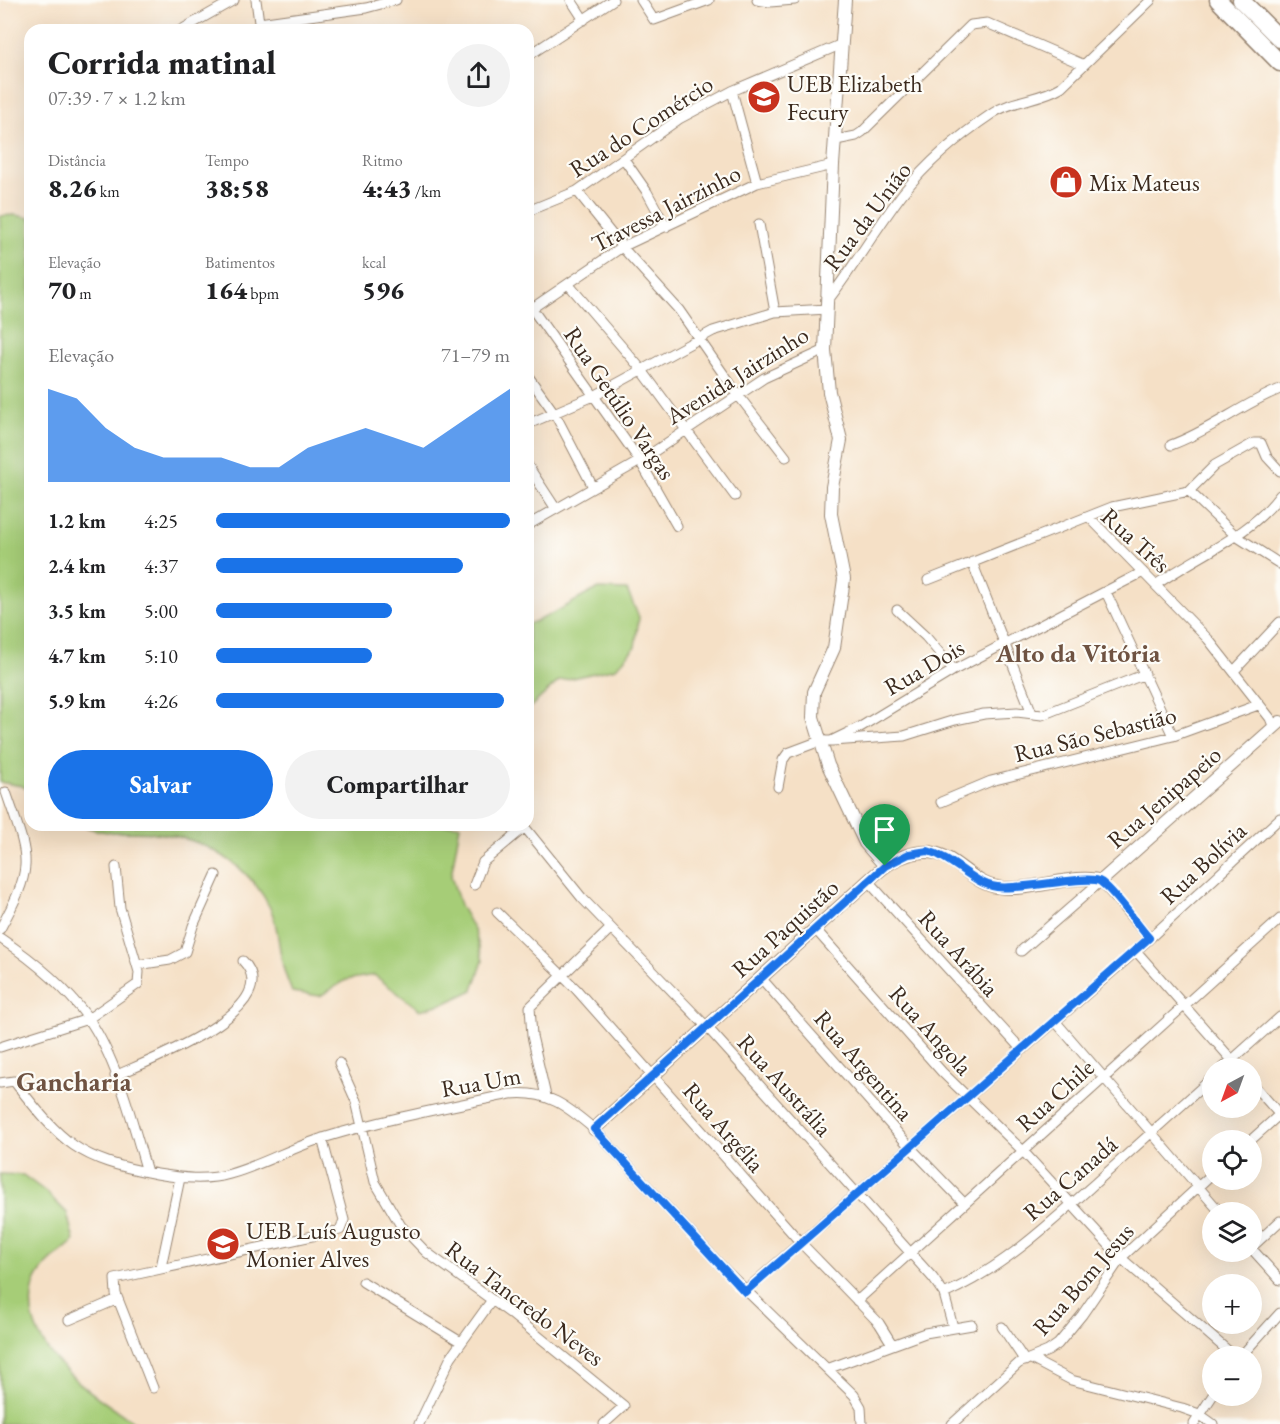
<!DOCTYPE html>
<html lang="pt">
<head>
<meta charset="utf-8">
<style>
  :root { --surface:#fff; --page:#f2f2f2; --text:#202124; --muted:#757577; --accent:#1a73e8 }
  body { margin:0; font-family:"EB Garamond",serif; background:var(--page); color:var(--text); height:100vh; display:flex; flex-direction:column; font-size:22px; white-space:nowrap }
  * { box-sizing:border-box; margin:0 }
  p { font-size:20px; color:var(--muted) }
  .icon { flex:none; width:33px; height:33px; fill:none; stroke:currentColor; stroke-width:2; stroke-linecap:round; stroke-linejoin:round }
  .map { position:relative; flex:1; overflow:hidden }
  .side { position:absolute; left:24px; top:24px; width:510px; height:807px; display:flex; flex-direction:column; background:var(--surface); border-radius:18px; box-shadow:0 6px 24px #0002 }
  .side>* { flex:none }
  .needle { width:39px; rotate:221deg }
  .controls { position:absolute; left:1202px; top:1058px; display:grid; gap:12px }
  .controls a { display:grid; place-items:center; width:60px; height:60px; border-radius:50%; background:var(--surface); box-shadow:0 6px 24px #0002; font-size:30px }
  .pin { position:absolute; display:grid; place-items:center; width:51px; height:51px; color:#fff; margin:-62px -26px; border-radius:50% 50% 50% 0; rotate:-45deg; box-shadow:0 0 6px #0007 }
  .pin .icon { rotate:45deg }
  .round { display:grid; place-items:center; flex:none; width:63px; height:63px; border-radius:32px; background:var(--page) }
  .overview { display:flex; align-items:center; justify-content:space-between; height:102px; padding:0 24px }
  h1 { font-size:33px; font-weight:800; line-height:45px }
  .metrics { display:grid; grid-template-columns:repeat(3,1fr); gap:9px; height:102px; padding:6px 24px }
  .metrics div { display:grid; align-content:center }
  .metrics b { font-size:26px; font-weight:800 }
  .metrics small { font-size:16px; font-weight:400 }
  .metrics p { font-size:16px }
  .chart { height:168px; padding:12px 24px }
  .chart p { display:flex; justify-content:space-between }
  .chart svg { width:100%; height:108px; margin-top:6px; fill:var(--accent); opacity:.7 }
  .primary-button { display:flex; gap:12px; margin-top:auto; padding:12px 24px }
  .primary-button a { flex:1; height:69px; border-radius:36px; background:var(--accent); color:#fff; font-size:24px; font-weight:800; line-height:69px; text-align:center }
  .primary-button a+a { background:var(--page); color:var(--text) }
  ul { padding:0 24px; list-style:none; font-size:20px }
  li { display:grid; grid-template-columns:96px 72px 1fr; align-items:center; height:45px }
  li i { height:15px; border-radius:8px; background:var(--accent) }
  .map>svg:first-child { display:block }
</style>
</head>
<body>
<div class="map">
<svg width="1280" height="1424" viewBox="0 0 1280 1424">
  <rect width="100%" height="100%" fill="#fdfcf7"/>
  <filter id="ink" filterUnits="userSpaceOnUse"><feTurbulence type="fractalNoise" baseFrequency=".0167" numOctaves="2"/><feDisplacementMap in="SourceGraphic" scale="12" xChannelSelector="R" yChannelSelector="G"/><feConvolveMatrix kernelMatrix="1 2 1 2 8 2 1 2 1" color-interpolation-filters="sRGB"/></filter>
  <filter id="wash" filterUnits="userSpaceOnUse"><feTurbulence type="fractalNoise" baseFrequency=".008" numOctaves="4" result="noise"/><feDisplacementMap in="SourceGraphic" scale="24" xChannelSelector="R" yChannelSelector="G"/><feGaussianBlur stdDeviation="1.35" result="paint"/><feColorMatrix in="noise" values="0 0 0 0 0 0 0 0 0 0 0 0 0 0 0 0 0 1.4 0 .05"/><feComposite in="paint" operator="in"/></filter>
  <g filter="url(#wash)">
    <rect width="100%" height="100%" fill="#f5e0c6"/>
    <path fill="#a6cd77" stroke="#707c4a" stroke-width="1.5" d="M15 215 30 218V791L22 786 0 782V216Z
      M598 589 627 590 639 617 635 647 616 668 559 681 528 709V624C553 616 574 600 598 589Z
      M82 825H460L451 876 460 905 475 932 483 961 473 990 448 1002 420 1010 374 975 346 980 320 996 292 992C289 984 285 975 283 966 278 947 279 926 270 908 249 864 202 837 155 833 128 830 107 837 82 825Z
      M0 1174 23 1175 46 1192 67 1213 74 1241C60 1253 39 1267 34 1285 16 1347 94 1396 137 1424H0Z"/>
  </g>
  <g filter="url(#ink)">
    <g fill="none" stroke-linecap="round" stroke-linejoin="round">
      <defs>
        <path id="street" d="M256 0 260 30
          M571 0 584 20
          M641 0 654 20 709 0
          M757 0 770 2 795 0
          M259 23 366 8 396 0
          M181 30 234 0
          M528 56 613 0
          M732 91 757 183
          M836 140 856 136 862 132 971 25 987 23 1082 64
          M624 159 647 192 666 227
          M577 191 622 247 679 310 738 395 786 457
          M528 211 577 191 679 119 732 91 842 44
          M759 224 775 312
          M569 285 641 369 735 496
          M829 299C855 265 877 227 903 193 927 163 960 135 993 113 1014 99 1040 100 1061 87L1151 0
          M528 303 640 461 677 526
          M528 311 622 247 757 183 833 165
          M528 376 555 414 593 487
          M528 424 596 395 713 331 775 312 828 309
          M1171 445C1210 431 1242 404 1280 389
          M528 466 556 509
          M1189 491 1236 536 1280 564
          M1090 518 1208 639 1270 718 1274 728
          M528 525 640 461 764 378 825 350
          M972 562 1032 713
          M928 580 1112 507 1189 491 1215 465 1254 443H1261L1267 457 1280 471
          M1157 584C1198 555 1250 536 1280 495
          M1106 592 1173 736
          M897 610 926 637 954 670
          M1234 671 1280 622
          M832 741 904 736 955 720 984 714 1017 712 1042 715 1145 674
          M778 787 783 760 788 753 820 741H831L862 726 954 670 1143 572
          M941 802 991 781 1173 736 1258 705
          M523 825 582 898 707 1027 933 1278 944 1294 953 1327
          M868 881 1022 1050
          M474 885 483 862 525 827
          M497 912 576 989 801 1243 879 1323 892 1344
          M0 929C36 864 29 859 6 792
          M816 930 942 1072 1022 1150 1121 1258 1234 1356
          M0 938C33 960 64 985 88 1018 117 1059 133 1124 147 1172
          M1021 951 1101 881 1149 938
          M1136 951 1239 1068
          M137 965 170 960 185 952 193 926 216 875
          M761 978 910 1147 964 1203
          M1055 1021 1220 1212
          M0 1047 88 1019 138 984 139 972 120 908 116 867
          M339 1063 356 1101 375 1182 401 1226 426 1252 510 1313 624 1406 604 1424
          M1223 1068 1280 1017
          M115 1076C145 1062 289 1009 243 961
          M1251 1082 1280 1115
          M0 1083 14 1081C63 1144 77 1159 157 1174 181 1178 206 1181 230 1174 262 1165 291 1148 323 1138 384 1119 448 1107 510 1094 547 1090 567 1106 594 1129L725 1270 854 1395 861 1407 862 1424
          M546 1096 532 1036 530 1007 610 929
          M1251 1140 1280 1114
          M1280 1221 1251 1248 1280 1280
          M161 1267 180 1178
          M363 1282 461 1342
          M745 1291 1136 951 1280 818
          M944 1294C1004 1268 1054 1220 1102 1177 1139 1144 1175 1111 1212 1078
          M857 1301 1280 919
          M69 1320 118 1299
          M1002 1327 1025 1361
          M1241 1356 1280 1313
          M1031 1359 1071 1380 1182 1408 1199 1414 1213 1424
          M827 1369 925 1333 972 1325
          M153 1388 116 1294 115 1279 340 1230 344 1220 322 1138
          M419 1424 451 1357 492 1300
          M952 1424 1019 1363 1048 1351 1058 1344 1082 1315 1121 1258 1212 1174
          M1194 1424 1213 1395"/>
        <path id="secondary" d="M845 0 833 165 825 350 829 392 841 440 832 487 831 514 844 579 834 648 814 692 813 717 828 765 865 843 885 866
          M594 1129 868 881C884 866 901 853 924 852 952 850 970 883 997 887 1028 893 1076 872 1101 881L1280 722"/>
        <path id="highway" d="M1218 0 1280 63
          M1241 0 1280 39"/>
      </defs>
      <use href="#street" stroke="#988572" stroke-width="11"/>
      <use href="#secondary" stroke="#988572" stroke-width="14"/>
      <use href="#highway" stroke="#988572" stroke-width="19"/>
      <use href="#street" stroke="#fff" stroke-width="9"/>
      <use href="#secondary" stroke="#fff" stroke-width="12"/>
      <use href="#highway" stroke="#fff" stroke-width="16"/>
    </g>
  </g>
  <g fill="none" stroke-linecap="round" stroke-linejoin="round" filter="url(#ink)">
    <defs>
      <path id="route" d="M928 851C954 858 971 883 997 887 1020 891 1090 873 1101 882 1119 896 1134 921 1149 938L745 1292 594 1129 885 866 909 854Z"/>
    </defs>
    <use href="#route" stroke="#fff" stroke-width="12"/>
    <use href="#route" stroke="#1a73e8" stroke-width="8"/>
  </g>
  <defs>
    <symbol id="school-disc" viewBox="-11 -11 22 22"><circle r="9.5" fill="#c8321e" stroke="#fdfcf7"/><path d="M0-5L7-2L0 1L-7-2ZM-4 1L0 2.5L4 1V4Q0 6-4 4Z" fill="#fff"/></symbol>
    <symbol id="shop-disc" viewBox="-11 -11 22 22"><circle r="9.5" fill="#c8321e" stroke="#fdfcf7"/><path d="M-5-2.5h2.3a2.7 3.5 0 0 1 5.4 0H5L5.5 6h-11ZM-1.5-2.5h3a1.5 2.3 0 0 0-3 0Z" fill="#fff"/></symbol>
  </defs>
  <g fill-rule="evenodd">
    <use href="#school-disc" x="745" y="78" width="38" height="38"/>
    <use href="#shop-disc" x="1047" y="163" width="38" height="38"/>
    <use href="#school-disc" x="204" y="1225" width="38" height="38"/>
  </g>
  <g text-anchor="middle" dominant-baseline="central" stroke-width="4.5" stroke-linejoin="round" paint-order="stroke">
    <g font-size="24" fill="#3b2a1e" stroke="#fdfcf7" text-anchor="start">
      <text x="787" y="83">UEB Elizabeth<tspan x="787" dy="28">Fecury</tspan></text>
      <text x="1089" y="182">Mix Mateus</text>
      <text x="246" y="1230">UEB Luís Augusto<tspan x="246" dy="28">Monier Alves</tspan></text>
    </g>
    <g font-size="24" fill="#3b2a1e" stroke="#fdfcf7">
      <text transform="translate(641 126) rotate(-33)">Rua do Comércio</text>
      <text transform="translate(666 208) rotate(-27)">Travessa Jairzinho</text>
      <text transform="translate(867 216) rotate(-53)">Rua da União</text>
      <text transform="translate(737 375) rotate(-32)">Avenida Jairzinho</text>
      <text transform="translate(620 403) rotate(56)">Rua Getúlio Vargas</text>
      <text transform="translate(1136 540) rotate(42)">Rua Três</text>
      <text transform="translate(924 667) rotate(-30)">Rua Dois</text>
      <text transform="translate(1095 734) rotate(-14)">Rua São Sebastião</text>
      <text transform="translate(1164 797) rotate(-41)">Rua Jenipapeio</text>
      <text transform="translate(1203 863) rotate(-43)">Rua Bolívia</text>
      <text transform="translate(785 928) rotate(-42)">Rua Paquistão</text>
      <text transform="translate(959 953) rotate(48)">Rua Arábia</text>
      <text transform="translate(931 1030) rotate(48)">Rua Angola</text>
      <text transform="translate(864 1065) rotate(49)">Rua Argentina</text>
      <text transform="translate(481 1082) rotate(-10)">Rua Um</text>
      <text transform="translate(785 1085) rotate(48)">Rua Austrália</text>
      <text transform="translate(1055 1095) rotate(-42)">Rua Chile</text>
      <text transform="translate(724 1127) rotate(49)">Rua Argélia</text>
      <text transform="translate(1070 1178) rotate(-41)">Rua Canadá</text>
      <text transform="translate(1083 1279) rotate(-49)">Rua Bom Jesus</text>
      <text transform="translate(525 1303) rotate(37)">Rua Tancredo Neves</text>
    </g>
    <g font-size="26" font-weight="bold" fill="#6f5342" stroke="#fdfcf7">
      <text x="1078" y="653">Alto da Vitória</text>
    </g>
    <g font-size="27" font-weight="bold" fill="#6f5342" stroke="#fdfcf7">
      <text x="74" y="1081">Gancharia</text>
    </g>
  </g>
</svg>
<div class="controls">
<a><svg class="needle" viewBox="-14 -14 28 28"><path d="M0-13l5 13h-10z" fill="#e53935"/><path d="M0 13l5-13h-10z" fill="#757577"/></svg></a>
<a><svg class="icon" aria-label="locate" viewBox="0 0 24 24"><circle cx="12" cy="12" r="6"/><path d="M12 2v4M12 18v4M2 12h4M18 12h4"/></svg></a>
<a><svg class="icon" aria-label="layers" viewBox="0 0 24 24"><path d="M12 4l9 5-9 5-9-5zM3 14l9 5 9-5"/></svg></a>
<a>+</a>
<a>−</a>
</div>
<div class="pin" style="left:885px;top:866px;background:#1e9e55"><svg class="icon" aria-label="arrive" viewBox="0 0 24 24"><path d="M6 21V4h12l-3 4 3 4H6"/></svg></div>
<section class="side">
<div class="overview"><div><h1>Corrida matinal</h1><p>07:39 · 7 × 1.2 km</p></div><a class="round"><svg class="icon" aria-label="share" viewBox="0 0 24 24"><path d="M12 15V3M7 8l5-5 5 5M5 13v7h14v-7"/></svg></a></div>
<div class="metrics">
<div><p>Distância</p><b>8.26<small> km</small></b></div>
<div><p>Tempo</p><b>38:58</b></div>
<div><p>Ritmo</p><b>4:43<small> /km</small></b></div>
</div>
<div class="metrics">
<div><p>Elevação</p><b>70<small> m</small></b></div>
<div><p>Batimentos</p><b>164<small> bpm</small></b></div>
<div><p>kcal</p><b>596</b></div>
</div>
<div class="chart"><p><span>Elevação</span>71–79 m</p>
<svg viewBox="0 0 160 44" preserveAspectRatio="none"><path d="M0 44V6L10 10L20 22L30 30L40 34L50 34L60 34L70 38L80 38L90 30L100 26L110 22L120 26L130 30L140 22L150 14L160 6V44z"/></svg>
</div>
<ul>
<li><b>1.2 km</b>4:25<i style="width:100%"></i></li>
<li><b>2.4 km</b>4:37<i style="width:84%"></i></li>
<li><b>3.5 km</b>5:00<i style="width:60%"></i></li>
<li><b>4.7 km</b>5:10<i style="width:53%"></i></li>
<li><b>5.9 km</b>4:26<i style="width:98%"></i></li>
</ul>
<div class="primary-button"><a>Salvar</a><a>Compartilhar</a></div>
</section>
</div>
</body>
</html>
